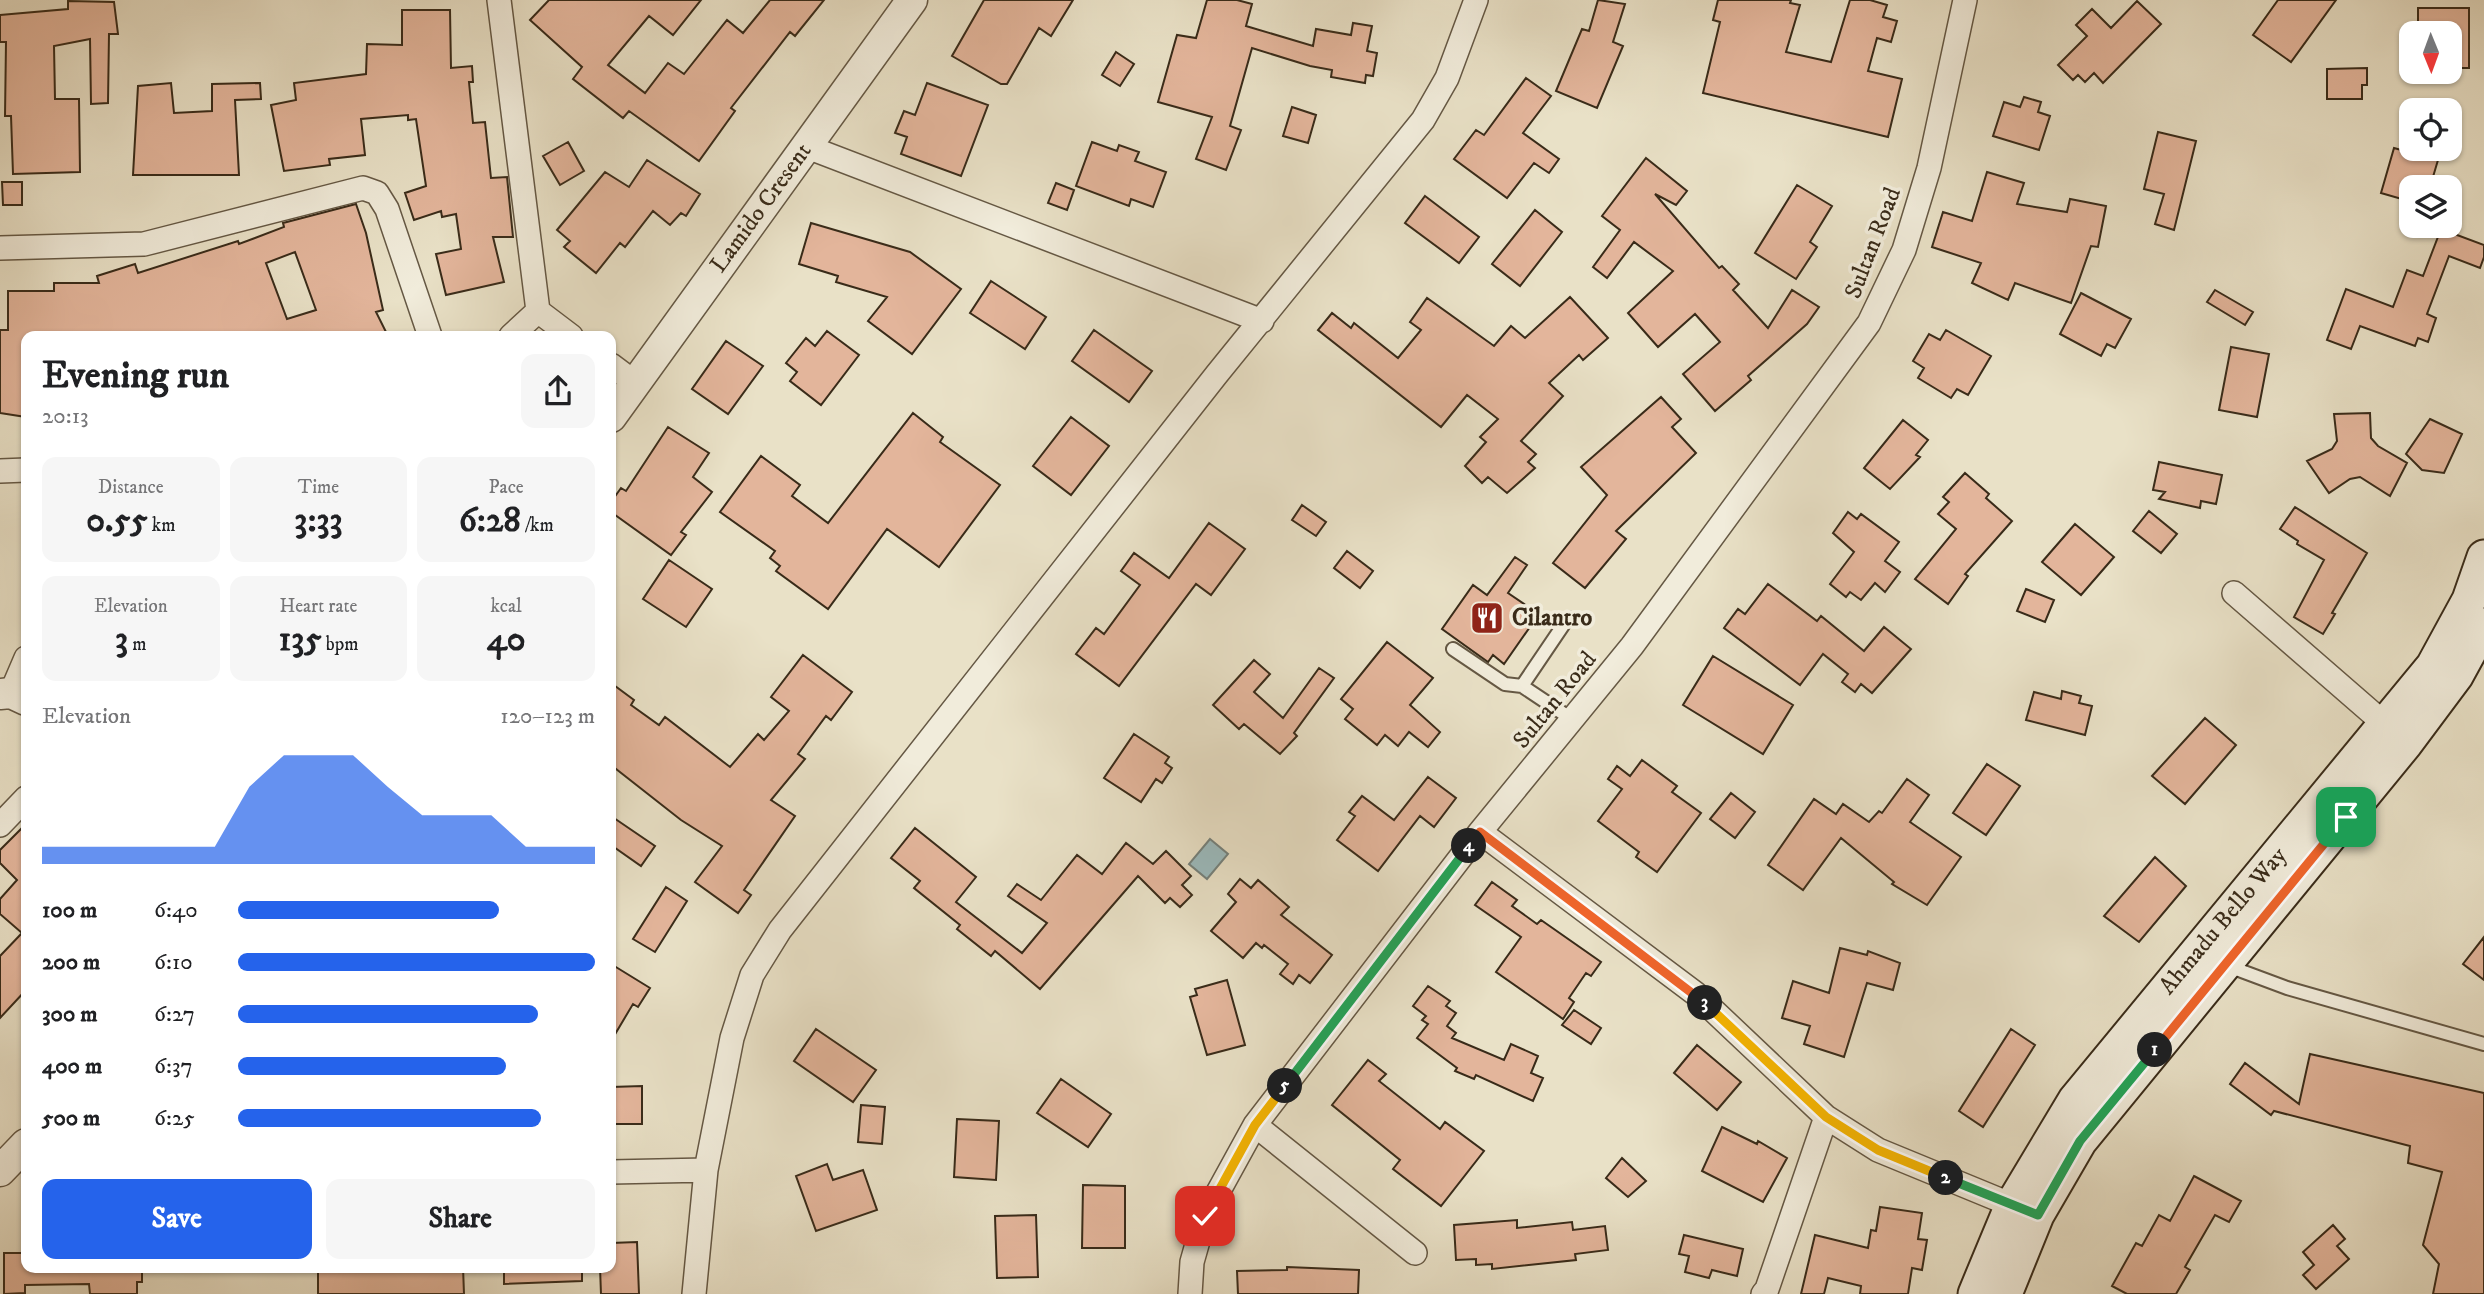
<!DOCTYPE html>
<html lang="en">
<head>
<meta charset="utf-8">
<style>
  :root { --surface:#fff; --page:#f6f6f6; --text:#202124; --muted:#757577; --accent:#2563eb }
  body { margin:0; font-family:"IM FELL DW Pica",serif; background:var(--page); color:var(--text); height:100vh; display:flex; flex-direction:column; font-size:26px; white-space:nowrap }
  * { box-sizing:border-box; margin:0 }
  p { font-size:23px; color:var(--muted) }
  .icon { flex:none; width:38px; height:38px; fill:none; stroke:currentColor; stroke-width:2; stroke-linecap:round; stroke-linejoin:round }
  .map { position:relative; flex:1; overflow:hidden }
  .panel { position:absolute; left:21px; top:331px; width:595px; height:942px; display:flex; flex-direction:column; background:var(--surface); border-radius:14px; box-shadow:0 2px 5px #0004 }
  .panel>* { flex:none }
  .needle { width:46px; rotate:179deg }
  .tools { position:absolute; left:2399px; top:21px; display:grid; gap:14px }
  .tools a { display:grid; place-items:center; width:63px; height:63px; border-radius:14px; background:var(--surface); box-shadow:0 2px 5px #0004; font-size:35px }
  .pin { position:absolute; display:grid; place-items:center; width:60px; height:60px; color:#fff; margin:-30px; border-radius:14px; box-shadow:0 4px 10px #0006 }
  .km { position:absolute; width:35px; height:35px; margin:-18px; border-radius:50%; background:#222; color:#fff; font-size:19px; line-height:35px; text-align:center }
  .round { display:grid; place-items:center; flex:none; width:74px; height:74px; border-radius:14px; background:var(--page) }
  .head { display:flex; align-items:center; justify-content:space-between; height:119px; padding:0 21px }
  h1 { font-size:38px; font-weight:700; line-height:52px }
  .metrics { display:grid; grid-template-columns:repeat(3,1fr); gap:10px; height:119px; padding:7px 21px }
  .metrics div { display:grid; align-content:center; border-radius:14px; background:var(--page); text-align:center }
  .metrics b { font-size:35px; font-weight:700 }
  .metrics small { font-size:19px; font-weight:400 }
  .metrics p { font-size:19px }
  .chart { height:196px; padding:14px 21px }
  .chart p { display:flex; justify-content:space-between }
  .chart svg { width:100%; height:126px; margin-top:7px; fill:var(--accent); opacity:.7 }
  .cta { display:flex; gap:14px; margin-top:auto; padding:14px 21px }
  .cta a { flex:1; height:80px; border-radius:14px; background:var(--accent); color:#fff; font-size:28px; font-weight:700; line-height:80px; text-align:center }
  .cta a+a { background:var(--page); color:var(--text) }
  ul { padding:0 21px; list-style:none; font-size:23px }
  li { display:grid; grid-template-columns:112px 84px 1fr; align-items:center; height:52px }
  li i { height:18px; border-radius:9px; background:var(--accent) }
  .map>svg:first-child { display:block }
</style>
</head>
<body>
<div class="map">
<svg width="2484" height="1294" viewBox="0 0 2484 1294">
  <rect width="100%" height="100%" fill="#e9e1c7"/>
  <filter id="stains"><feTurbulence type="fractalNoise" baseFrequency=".00286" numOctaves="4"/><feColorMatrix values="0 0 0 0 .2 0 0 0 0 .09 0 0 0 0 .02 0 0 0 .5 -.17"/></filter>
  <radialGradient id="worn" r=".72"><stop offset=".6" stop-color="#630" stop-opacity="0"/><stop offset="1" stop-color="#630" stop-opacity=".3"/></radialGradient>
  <path fill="#9bbbbe" stroke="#74817c" stroke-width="2" d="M1210 839 1228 854 1207 879 1189 864Z"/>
  <path fill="#e3b59b" stroke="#392b19" stroke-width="2" fill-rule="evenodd" d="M549 0H701L673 35 649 16 608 65 645 93 668 63 684 74 727 20 743 33 770 0H824L795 36 790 32 731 108 735 111 699 161 629 111 623 118 573 79 582 67 530 20Z
    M984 0H1073L1051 36 1039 28 1007 84H1001L952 56Z
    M1207 0H1237L1252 4 1246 26 1313 46 1316 29 1351 35 1353 23 1372 26 1367 51 1377 53 1373 76 1366 75 1365 83 1331 77 1332 70 1310 66 1252 48 1230 126 1241 130 1226 170 1196 159 1212 117 1158 102 1177 35 1196 38Z
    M1598 0 1625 4 1613 42 1623 46 1597 108 1556 91 1582 29 1589 31Z
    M1718 0H1791L1790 3 1800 5 1786 52 1831 62 1850 0H1870L1887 5 1883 17 1897 21 1891 42 1877 38 1868 71 1902 79 1888 137 1703 93 1720 22 1713 20Z
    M2278 0H2336L2291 62 2253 35Z
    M68 1 114 2 118 34H109L108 103 91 104 90 39 54 46 55 99H79L80 172 13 174 11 116H5L6 42H0V15L68 9Z
    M2137 1 2161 24 2103 83 2094 73 2085 82 2078 75 2073 80 2058 65 2087 36 2076 25 2092 9 2111 28Z
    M2418 8H2469V68H2450V33H2418Z
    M402 10H450L451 68 472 66 473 82H469L473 123 485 122 491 178 507 177 513 237H493L504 282 446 295 436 254 461 249 456 214 442 217 441 211 414 220 405 193 426 186 416 119 408 120V115L361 119 365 155 329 159 330 165 284 171 271 105 296 100 294 83 366 74 367 44 402 45Z
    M1116 52 1134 64 1120 86 1102 75Z
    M2367 68V85H2362V99H2327V69Z
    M1526 78 1551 96 1523 133 1559 159 1549 173 1534 163 1507 198 1454 159 1476 130 1484 135Z
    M171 83 174 113 212 111V84L260 83 261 99 235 100 239 175H133L138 86Z
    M927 83 988 105 961 176 901 154 907 137 895 133 904 111 915 115Z
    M2024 97 2041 102 2038 112 2050 116 2039 150 1993 136 2004 102 2020 107Z
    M1292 107 1316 115 1308 143 1283 136Z
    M2158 132 2196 141 2174 230 2155 224 2164 194 2144 189Z
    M568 142 584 171 560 185 543 156Z
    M1092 142 1117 151 1119 145 1139 152 1135 161 1166 172 1153 207 1131 199 1129 206 1076 186Z
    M2394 148 2438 160 2430 187H2412V202L2381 193Z
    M1646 158 1687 191 1676 205 1655 194 1719 268 1722 266 1739 284 1733 290 1768 328 1792 290 1819 307 1807 324 1748 376 1751 380 1715 411 1683 374 1720 342 1695 314 1658 347 1628 313 1673 271 1634 242 1607 278 1593 267 1620 230 1602 216Z
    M647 160 700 194 686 216 681 213 670 225 653 211 625 247 620 243 596 273 564 247 570 241 557 230 605 172 629 187Z
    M1987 172 2024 183 2017 204 2067 212 2070 199 2106 206 2098 247 2091 246 2071 303 2015 283 2008 300 1972 283 1981 263 1932 247 1943 212 1972 221Z
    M2 182H22V205H3Z
    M1056 183 1074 190 1067 210 1048 203Z
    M1797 185 1832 206 1810 242 1817 247 1796 279 1755 253Z
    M1425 196 1479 237 1459 263 1405 223Z
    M356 204 366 233 383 310 376 312 388 336H26V417L0 413V330H8V291H54V283H99L97 276 135 264 138 273 238 241 239 244 284 227 283 223ZM295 252 316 310 287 319 266 263Z
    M1535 210 1562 232 1520 286 1492 264Z
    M811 223 910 252 961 289 912 354 868 321 887 297 836 282 838 276 799 264Z
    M2441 229 2484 245V257L2480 268 2449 256 2427 314 2436 318 2428 342 2418 338 2415 346 2360 326 2351 349 2327 340 2346 289 2393 307 2407 270 2423 276Z
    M991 281 1046 317 1025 349 970 313Z
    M2215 290 2253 312 2245 325 2207 302Z
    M2081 293 2131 319 2115 348 2107 344 2101 356 2060 334Z
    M1570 297 1608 338 1583 360 1579 355 1549 383 1563 396 1521 441 1536 454 1528 462 1535 468 1507 493 1488 477 1482 483 1465 466 1486 442 1480 437 1498 419 1467 395 1441 427 1318 330 1332 313 1351 328 1354 323 1398 358 1421 330 1410 322 1427 298 1494 346 1511 326 1525 338Z
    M1094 330 1152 371 1129 402 1072 361Z
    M1946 330 1991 356 1968 395 1957 389 1951 398 1918 378 1924 368 1913 361 1929 334 1940 340Z
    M827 331 859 355 821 405 790 381 797 372 786 363 806 338 815 346Z
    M726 341 763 366 728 414 692 389Z
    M2231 347 2269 354 2257 417 2219 410Z
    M1661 397 1681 419 1672 427 1696 453 1616 531 1626 539 1585 588 1553 563 1607 495 1581 467Z
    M913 413 943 437 940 442 1000 485 939 567 887 529 828 609 776 571 780 566 770 558 775 551 720 512 761 456 800 485 792 496 828 523Z
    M2370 413 2371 438 2378 446 2407 463 2390 496 2360 477 2350 479 2329 493 2307 461 2332 449 2337 441 2334 414Z
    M1071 417 1109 446 1071 495 1033 466Z
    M2430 419 2462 434 2444 473 2422 470 2406 454Z
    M1903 420 1928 440 1916 455 1920 457 1890 489 1864 468Z
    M668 427 709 453 693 477 712 492 681 532 686 535 671 555 611 512V502L621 488 626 491Z
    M2159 462 2222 475 2216 504 2201 501 2200 508 2159 499 2165 492 2153 490Z
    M1965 473 1989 494 1986 498 2012 521 1965 574 1968 576 1948 604 1915 579 1956 529 1938 514 1949 502 1943 497Z
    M1302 505 1326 522 1316 536 1292 520Z
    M2295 507 2367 553 2332 613 2335 614 2323 634 2294 617 2324 560 2297 544 2298 541 2280 529Z
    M2149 511 2177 534 2161 553 2133 531Z
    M1848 512 1857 519 1861 514 1899 542 1885 561 1900 572 1885 592 1875 583 1861 600 1850 592 1846 597 1830 584 1854 552 1833 533Z
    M1209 523 1245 549 1211 595 1196 584 1119 686 1076 654 1096 628 1104 634 1140 585 1121 571 1134 553 1169 578Z
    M2075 524 2114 557 2081 595 2042 562Z
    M1347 551 1373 571 1360 588 1334 568Z
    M1515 557 1527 565 1508 593 1539 614 1504 664 1493 655 1488 662 1442 629 1473 585 1487 595Z
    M669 560 712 589 686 627 643 599Z
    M1768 584 1817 621 1821 616 1864 651 1884 627 1911 649 1872 693 1861 684 1855 692 1842 682 1848 674 1823 654 1800 685 1724 628 1738 609 1745 614Z
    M2026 589 2054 600 2045 622 2017 611Z
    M1387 642 1433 678 1410 705 1440 732 1428 747 1409 732 1398 746 1385 735 1377 745 1345 719 1353 709 1341 699Z
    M803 655 852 692 831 720 826 716 798 754 805 759 771 800 795 816 744 890 751 895 738 913 695 882 722 846 681 820 611 765V683L634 700 631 705 659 725 665 717 730 767 758 734 764 740 789 711 771 697Z
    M1713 656 1793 705 1763 754 1683 705Z
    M1254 660 1270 674 1254 692 1283 718 1319 668 1334 678 1294 733 1297 736 1280 754 1244 724 1239 729 1213 705Z
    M2062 691 2081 696 2079 703 2092 706 2085 735 2026 720 2034 692 2061 699Z
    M2205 718 2236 745 2185 804 2152 776Z
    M1134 734 1169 757 1165 763 1172 768 1162 783 1156 779 1141 802 1104 778Z
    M1642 760 1677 786 1672 792 1701 813 1657 872 1636 857 1639 852 1598 821 1622 789 1608 779 1617 766 1630 776Z
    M1987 764 2020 786 1986 835 1953 813Z
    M1428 777 1456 798 1434 827 1420 816 1378 871 1337 840 1355 816 1349 812 1362 796 1394 820Z
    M1907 779 1929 795 1910 822 1961 857 1927 905 1892 884 1894 882 1841 838 1803 890 1768 865 1814 799 1836 814 1843 804 1869 822 1879 811 1882 813Z
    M1731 793 1755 812 1735 838 1710 819Z
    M611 816 655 846 641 866 611 845Z
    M26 824V990L0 1018V956L22 933 0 914V899L17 880 0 863V850Z
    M915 828 976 877 956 902 1022 953 1047 923 1008 896 1017 884 1041 900 1077 855 1102 874 1126 843 1153 864 1166 851 1191 876 1182 885 1192 895 1180 907 1170 898 1165 903 1138 876 1040 989 995 951 991 956 957 929 960 925 914 888 920 881 891 858Z
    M2155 857 2186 886 2139 942 2104 916Z
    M1240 879 1251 888 1258 880 1289 907 1281 915 1332 955 1310 983 1299 975 1293 984 1280 974 1288 964 1264 945 1262 948 1256 943 1243 958 1211 931 1236 902 1228 894Z
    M1492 882 1517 900 1512 906 1537 924 1541 920 1601 962 1591 976 1586 973 1569 998 1574 1002 1563 1019 1496 972 1521 937 1475 905Z
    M666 887 687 901 655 952 633 939Z
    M2484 937V980L2463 964Z
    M1840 948 1867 955 1868 951 1900 963 1893 990 1867 983 1844 1057 1804 1044 1810 1026 1782 1018 1793 981 1829 993Z
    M611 964 650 988 638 1007 633 1004 611 1041Z
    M1227 980 1245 1045 1207 1055 1190 997 1197 995 1195 989Z
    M1428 986 1450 1001 1446 1006 1456 1013 1447 1026 1456 1033 1452 1038 1504 1060 1511 1044 1538 1056 1531 1073 1543 1078 1533 1101 1476 1075 1474 1079 1455 1071 1457 1068 1417 1038 1428 1024 1422 1020 1426 1016 1413 1006Z
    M1574 1010 1601 1028 1591 1044 1562 1025Z
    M816 1029 876 1070 853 1102 794 1061Z
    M2011 1029 2035 1045 1983 1127 1959 1111Z
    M1697 1045 1741 1082 1717 1110 1674 1073Z
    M2310 1054 2484 1093V1294H2433L2439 1264 2423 1245 2442 1172 2408 1163 2410 1146 2274 1111 2271 1115 2230 1084 2245 1063 2299 1104Z
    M1368 1060 1386 1074 1379 1081 1440 1129 1445 1122 1484 1151 1441 1206 1393 1169 1400 1160 1332 1105Z
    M1061 1079 1111 1114 1088 1147 1037 1113Z
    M642 1086V1124H611V1087Z
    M861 1105 885 1107 882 1144 858 1142Z
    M957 1119 999 1121 996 1180 954 1177Z
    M1722 1127 1757 1144 1758 1141 1787 1158 1763 1202 1702 1171Z
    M1622 1158 1646 1181 1628 1197 1606 1178Z
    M827 1164 833 1180 863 1170 877 1210 816 1231 796 1176Z
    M2194 1176 2241 1201 2229 1222 2215 1215 2185 1267 2190 1270 2176 1294H2127L2112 1286 2136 1243 2142 1246 2159 1215 2170 1221Z
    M1083 1185 1125 1186V1248H1082Z
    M1880 1207 1922 1213 1918 1239 1927 1240 1922 1270 1912 1268 1908 1294H1860L1861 1286 1828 1278 1824 1294H1801L1815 1235 1868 1248 1871 1230 1876 1231Z
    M1036 1215 1038 1277 997 1278 995 1216Z
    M1517 1220V1228L1572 1222 1573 1230 1605 1226 1608 1250 1575 1254 1576 1260 1492 1269V1264L1476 1265V1259L1456 1260 1454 1225Z
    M2333 1225 2345 1239 2337 1246 2349 1259 2316 1289 2303 1275 2314 1265 2303 1252Z
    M1684 1235 1743 1249 1737 1276 1712 1270 1709 1278 1685 1272 1689 1256 1679 1254Z
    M637 1242 639 1294H601L600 1267H611V1243Z
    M4 1253H26V1267H142V1282H137V1294H90L89 1284 25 1285V1293L4 1294Z
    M318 1267H463L464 1294H318Z
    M504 1267H582V1281L504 1284Z
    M1287 1267 1359 1270 1358 1294H1238L1237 1271 1287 1270Z"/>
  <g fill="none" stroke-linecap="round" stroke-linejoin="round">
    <defs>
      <path id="service" d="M1568 618 1522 686 1573 720
        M1453 649 1505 684 1522 686
        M2228 966 2287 988 2484 1044"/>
      <path id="minor" d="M499 0 538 311 571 336
        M805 146 1262 321
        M0 248 144 244 363 188 377 193 387 209 430 336
        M511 336 538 311
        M611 365 635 383
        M0 471 26 470
        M2234 593 2387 726
        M11 693 26 658
        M0 825 26 798
        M1480 832 1696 994 1826 1117 1878 1150 2024 1210
        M1255 1125 1415 1253
        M611 1172 706 1170
        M694 1294 706 1170 732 1038 752 975 780 930 1217 374 1423 120 1447 78 1476 0
        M1190 1294 1192 1262 1205 1216 1255 1125 1480 832 1632 646 1869 323 1904 250 1929 168 1965 0
        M1763 1294 1767 1289 1826 1117"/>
      <path id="tertiary" d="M611 417 912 0
        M0 694 11 693 26 700
        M0 1171 26 1144"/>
      <path id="secondary" d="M1975 1294 2012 1205 2075 1100 2433 666 2469 600 2484 557
        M2005 1294 2037 1215 2080 1141 2406 743 2456 676 2484 625"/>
    </defs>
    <use href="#service" stroke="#655844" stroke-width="16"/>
    <use href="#minor" stroke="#655844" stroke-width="26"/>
    <use href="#tertiary" stroke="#655844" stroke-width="33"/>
    <use href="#secondary" stroke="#392b19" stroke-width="37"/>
    <use href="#service" stroke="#f1ecdb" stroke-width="12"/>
    <use href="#minor" stroke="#f1ecdb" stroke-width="23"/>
    <use href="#tertiary" stroke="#f1ecdb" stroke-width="30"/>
    <use href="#secondary" stroke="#f1ecdb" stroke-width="33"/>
  </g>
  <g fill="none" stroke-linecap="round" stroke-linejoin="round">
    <defs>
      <path id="split-1" d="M2155 1050 2346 817"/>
      <path id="split-2" d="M1946 1178 2038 1215 2080 1141 2155 1050"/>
      <path id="split-3" d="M1705 1003 1826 1117 1878 1150 1946 1178"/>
      <path id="split-4" d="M1469 846 1480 832 1705 1003"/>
      <path id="split-5" d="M1285 1086 1469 846"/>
      <path id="split-6" d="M1205 1216 1255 1125 1285 1086"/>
    </defs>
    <use href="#split-1" stroke="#fff" stroke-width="14"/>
    <use href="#split-2" stroke="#fff" stroke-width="14"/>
    <use href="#split-3" stroke="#fff" stroke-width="14"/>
    <use href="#split-4" stroke="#fff" stroke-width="14"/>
    <use href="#split-5" stroke="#fff" stroke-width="14"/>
    <use href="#split-6" stroke="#fff" stroke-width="14"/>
    <use href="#split-1" stroke="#f0652b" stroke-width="9"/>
    <use href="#split-2" stroke="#22a559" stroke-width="9"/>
    <use href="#split-3" stroke="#f5b400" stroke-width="9"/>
    <use href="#split-4" stroke="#f0652b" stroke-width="9"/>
    <use href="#split-5" stroke="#22a559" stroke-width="9"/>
    <use href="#split-6" stroke="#f5b400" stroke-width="9"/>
  </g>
  <defs>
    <symbol id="restaurant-square" viewBox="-11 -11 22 22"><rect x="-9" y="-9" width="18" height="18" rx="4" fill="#8f2418" stroke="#f1ecdb"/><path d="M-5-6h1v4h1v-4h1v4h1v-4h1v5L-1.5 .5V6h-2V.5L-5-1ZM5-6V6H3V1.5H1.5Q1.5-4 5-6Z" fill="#fff"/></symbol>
  </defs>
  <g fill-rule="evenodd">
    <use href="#restaurant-square" x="1468" y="599" width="38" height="38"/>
  </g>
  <g text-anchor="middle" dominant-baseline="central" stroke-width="7" stroke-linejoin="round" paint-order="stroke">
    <g font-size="24" fill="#392b19" stroke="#f1ecdb">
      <text transform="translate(761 208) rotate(-54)">Lamido Cresent</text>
      <text transform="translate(1873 243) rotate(-69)">Sultan Road</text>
      <text transform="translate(1555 700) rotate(-51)">Sultan Road</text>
      <text transform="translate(2223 921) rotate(-50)">Ahmadu Bello Way</text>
    </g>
    <g font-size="24" font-weight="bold" fill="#392b19" stroke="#f1ecdb" text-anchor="start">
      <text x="1512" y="618">Cilantro</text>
    </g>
  </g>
  <rect width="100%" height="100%" filter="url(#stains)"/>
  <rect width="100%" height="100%" fill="url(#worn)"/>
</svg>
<div class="tools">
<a><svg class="needle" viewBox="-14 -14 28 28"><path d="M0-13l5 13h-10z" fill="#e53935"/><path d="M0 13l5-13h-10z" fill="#757577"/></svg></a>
<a><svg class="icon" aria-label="locate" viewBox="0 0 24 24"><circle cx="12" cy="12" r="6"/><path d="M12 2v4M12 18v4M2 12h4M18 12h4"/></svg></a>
<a><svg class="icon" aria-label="layers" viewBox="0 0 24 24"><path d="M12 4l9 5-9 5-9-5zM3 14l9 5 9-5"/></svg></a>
</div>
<div class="pin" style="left:2346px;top:817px;background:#1e9e55"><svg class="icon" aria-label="arrive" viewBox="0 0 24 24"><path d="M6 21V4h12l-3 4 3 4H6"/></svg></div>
<div class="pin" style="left:1205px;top:1216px;background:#d93025"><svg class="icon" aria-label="check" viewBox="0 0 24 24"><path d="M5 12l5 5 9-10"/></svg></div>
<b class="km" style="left:2155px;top:1050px">1</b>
<b class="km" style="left:1946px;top:1178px">2</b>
<b class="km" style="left:1705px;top:1003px">3</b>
<b class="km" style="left:1469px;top:846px">4</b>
<b class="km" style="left:1285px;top:1086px">5</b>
<section class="panel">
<div class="head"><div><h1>Evening run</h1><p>20:13</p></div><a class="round"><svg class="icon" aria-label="share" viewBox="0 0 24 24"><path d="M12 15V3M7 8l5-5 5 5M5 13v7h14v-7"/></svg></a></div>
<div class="metrics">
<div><p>Distance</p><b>0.55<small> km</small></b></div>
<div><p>Time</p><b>3:33</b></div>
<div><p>Pace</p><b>6:28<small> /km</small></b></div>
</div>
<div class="metrics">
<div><p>Elevation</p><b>3<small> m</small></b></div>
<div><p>Heart rate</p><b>135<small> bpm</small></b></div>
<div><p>kcal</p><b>40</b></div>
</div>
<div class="chart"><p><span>Elevation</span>120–123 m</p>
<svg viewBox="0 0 160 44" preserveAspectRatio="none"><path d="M0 44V38L10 38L20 38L30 38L40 38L50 38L60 17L70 6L80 6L90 6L100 17L110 27L120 27L130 27L140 38L150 38L160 38V44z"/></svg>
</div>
<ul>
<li><b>100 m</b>6:40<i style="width:73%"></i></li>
<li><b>200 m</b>6:10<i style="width:100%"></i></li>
<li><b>300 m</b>6:27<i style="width:84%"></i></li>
<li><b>400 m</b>6:37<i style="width:75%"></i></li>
<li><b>500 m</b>6:25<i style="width:85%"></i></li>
</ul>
<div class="cta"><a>Save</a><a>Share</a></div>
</section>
</div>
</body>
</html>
